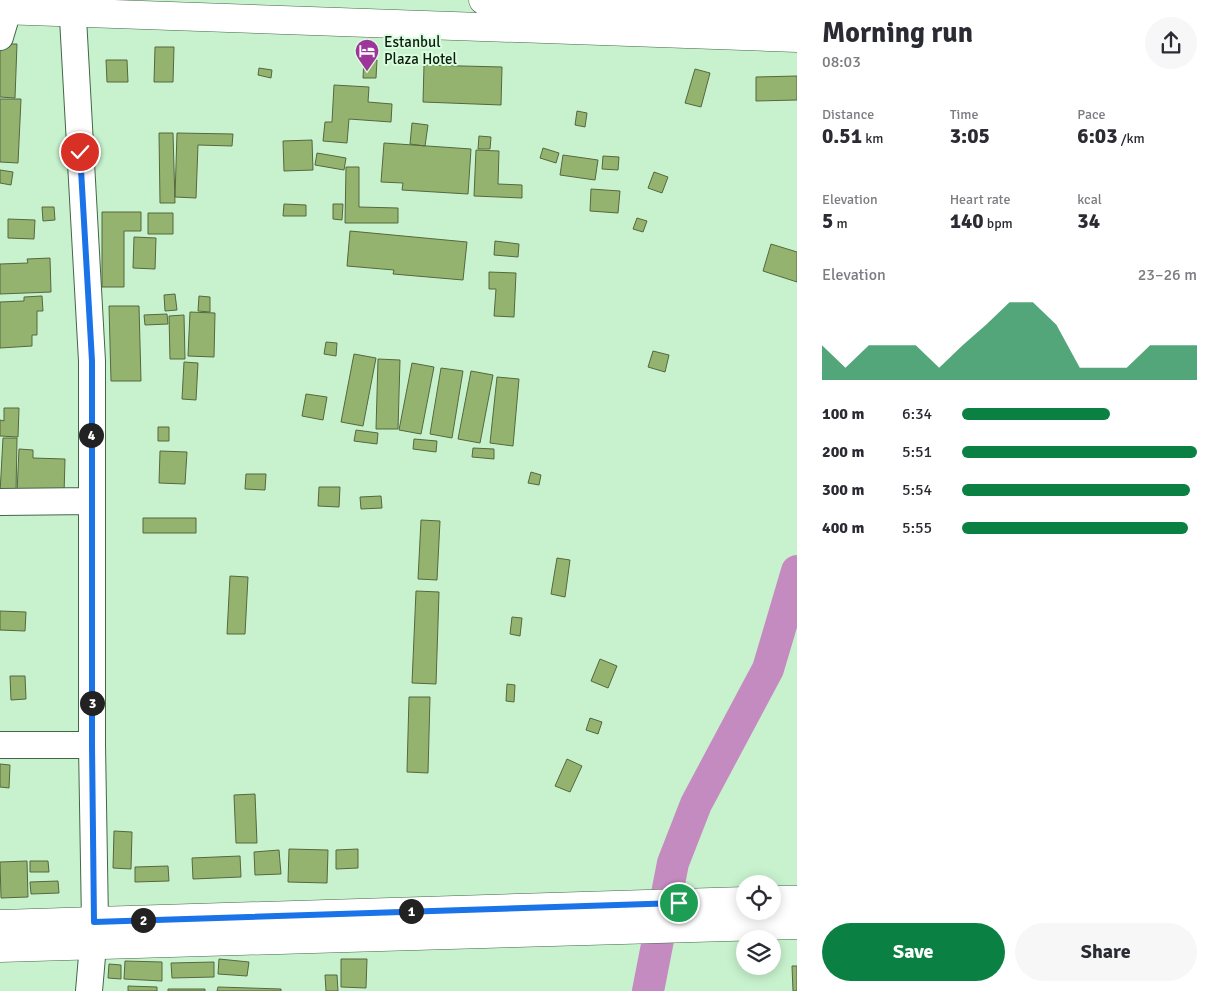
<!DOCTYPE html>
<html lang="en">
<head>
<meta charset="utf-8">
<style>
  :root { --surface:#fff; --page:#f7f7f7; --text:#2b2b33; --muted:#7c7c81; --accent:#0b8043 }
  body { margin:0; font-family:Signika,sans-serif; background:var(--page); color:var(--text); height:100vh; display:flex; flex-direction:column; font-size:19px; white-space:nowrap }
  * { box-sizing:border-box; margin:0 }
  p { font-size:16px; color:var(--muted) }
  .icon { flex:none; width:28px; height:28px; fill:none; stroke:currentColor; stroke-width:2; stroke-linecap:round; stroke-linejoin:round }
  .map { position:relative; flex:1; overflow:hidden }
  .side { display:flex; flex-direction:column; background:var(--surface); width:425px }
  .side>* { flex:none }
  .buttons { position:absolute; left:736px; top:875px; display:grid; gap:10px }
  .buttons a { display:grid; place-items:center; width:45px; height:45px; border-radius:50%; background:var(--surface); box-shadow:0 2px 12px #0003; font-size:25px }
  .pin { position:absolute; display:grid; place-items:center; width:42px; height:42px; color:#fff; margin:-21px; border:2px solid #fff; border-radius:50%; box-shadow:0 1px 5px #0007 }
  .km { position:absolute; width:25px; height:25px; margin:-12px; border-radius:50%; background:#222; color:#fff; font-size:14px; line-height:25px; text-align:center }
  .round { display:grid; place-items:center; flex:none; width:52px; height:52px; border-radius:26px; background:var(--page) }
  .headline { display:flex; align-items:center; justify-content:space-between; height:85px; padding:0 25px }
  h1 { font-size:28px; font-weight:700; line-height:38px }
  .stats { display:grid; grid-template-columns:repeat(3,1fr); gap:8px; height:85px; padding:5px 25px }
  .stats div { display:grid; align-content:center }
  .stats b { font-size:21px; font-weight:700 }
  .stats small { font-size:14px; font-weight:400 }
  .stats p { font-size:14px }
  .chart { height:140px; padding:10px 25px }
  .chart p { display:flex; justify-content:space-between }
  .chart svg { width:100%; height:90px; margin-top:5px; fill:var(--accent); opacity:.7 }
  .action { display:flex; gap:10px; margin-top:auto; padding:10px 25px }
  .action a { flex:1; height:58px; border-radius:30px; background:var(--accent); color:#fff; font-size:20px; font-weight:700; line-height:58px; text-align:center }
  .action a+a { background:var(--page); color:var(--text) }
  ul { padding:0 25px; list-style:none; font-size:16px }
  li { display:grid; grid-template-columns:80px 60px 1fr; align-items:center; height:38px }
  li i { height:12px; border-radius:6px; background:var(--accent) }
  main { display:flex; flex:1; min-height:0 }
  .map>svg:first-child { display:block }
</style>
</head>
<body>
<main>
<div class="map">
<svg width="797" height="991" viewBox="0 0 797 991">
  <rect width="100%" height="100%" fill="#c8f2cd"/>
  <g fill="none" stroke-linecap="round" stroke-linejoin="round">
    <path stroke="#c48bc0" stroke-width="32" d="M648 991 673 863 696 804 768 669 797 571"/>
  </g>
  <path fill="#94b36f" stroke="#55683f" d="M0 44H17L15 98 0 97Z
    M155 47H174L173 82H154Z
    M364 59 377 60 376 78H363Z
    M106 60H127L128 82H107Z
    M424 65 502 67 501 105 423 102Z
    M259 68 272 70 271 78 258 75Z
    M695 69 710 73 701 107 685 103Z
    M797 76V100L756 101V77Z
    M334 85 369 87 368 102 392 104 391 122 349 119 347 143 323 141 325 122H332Z
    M0 99H21L18 163 0 162Z
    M577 111 587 113 585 127 575 125Z
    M412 123 428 125 425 146 410 144Z
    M159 133H173L175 203H160Z
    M177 133 233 134 232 146 198 145 196 198 175 197Z
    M479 136 491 137 490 149H478Z
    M312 140 313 170 284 171 283 141Z
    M384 143 471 149 468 194 402 190 403 183 381 182Z
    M543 148 559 153 556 163 540 158Z
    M476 150 499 151 498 184 522 185V198L474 196Z
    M317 153 346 158 344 170 315 165Z
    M563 155 598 160 595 180 560 175Z
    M603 156 619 157 618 170 602 169Z
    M346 167H359V207L398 208V223H345Z
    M0 170 13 172 11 185 0 183Z
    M654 172 668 177 662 193 648 188Z
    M591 189 620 191 618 213 590 211Z
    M284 204 306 205V216H283Z
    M333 204H343L342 220 333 219Z
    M42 207H54L55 220 43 221Z
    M102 212H141V231H124V287H102Z
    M148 213H173V234H148Z
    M637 218 647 221 643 232 633 229Z
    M8 219 35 220 34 239 8 238Z
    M350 231 467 242 463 280 393 274 394 270 347 266Z
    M134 237 156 238 155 269 133 268Z
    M495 241 519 244 518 257 494 255Z
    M771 244 797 252V282L763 271Z
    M50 258 51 292 0 294V264L28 263 27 259Z
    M489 272 516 273 514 317 494 316 496 289H489Z
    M175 294 177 310 165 311 164 295Z
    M42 296 43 311H37V335H32V346L0 348V302L24 301V297Z
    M199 296 210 297V312L198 311Z
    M109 306H139L141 381H111Z
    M190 312 215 313 214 357 188 356Z
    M167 314 168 324 145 325 144 315Z
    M184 315 185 359H170L169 316Z
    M326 342 337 343 336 356 324 354Z
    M653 351 669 355 665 372 648 367Z
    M354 354 376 358 363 426 341 422Z
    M378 359 400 360 398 429H376Z
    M184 362 198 363 196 400 182 399Z
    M412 363 434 367 421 434 399 430Z
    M441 368 463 371 452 438 430 434Z
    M471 371 493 375 480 443 458 439Z
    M497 377 519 379 513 446 490 443Z
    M306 394 327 397 323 420 302 416Z
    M4 408H19L18 437 0 436V420L4 421Z
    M158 427H169V441H158Z
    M356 430 378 433 377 444 354 441Z
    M3 438H17L16 493H0Z
    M414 439 437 441 436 452 413 449Z
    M473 448 494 449V459L472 457Z
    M19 449 33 450V458L65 459 64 495 17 493Z
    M160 451 187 452 185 484 159 483Z
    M531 472 541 475 539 485 528 483Z
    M246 474H266L265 490 245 489Z
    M319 487H340L339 507 318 506Z
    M381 496 382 508 361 509 360 497Z
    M143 518H196V533H143Z
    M421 520 440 521 437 580 418 579Z
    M557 558 570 560 565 597 551 594Z
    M230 576 248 577 245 634H227Z
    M416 591 439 592 436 684 412 683Z
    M0 611 26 612 25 631 0 630Z
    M512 617 522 618 520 636 510 634Z
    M600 659 617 666 608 688 591 681Z
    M10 676H25L26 699 11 700Z
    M507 684 515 685 514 702 506 701Z
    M409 697H430L428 773 407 772Z
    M590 718 602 722 598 734 586 730Z
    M567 759 582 766 570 792 555 786Z
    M0 764 10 765 9 788 0 787Z
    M255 794 257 843H236L234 795Z
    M114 831 132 832 131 869 113 868Z
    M289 849 328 850 327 883 288 882Z
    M358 849V868L336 869V850Z
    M279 850 281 874 255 875 254 852Z
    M240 856 241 877 193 879 192 858Z
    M27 861 28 897 1 898 0 862Z
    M30 861H48L49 872H30Z
    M168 866 169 881 135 882V867Z
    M58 881 59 893 31 894 30 882Z
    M219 959 249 962 247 976 218 974Z
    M341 959H367L366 988 341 987Z
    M125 961 162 962V981L124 979Z
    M214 962V977L172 978 171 963Z
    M109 964 121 965V979L108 978Z
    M792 966H797V991H793Z
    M325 975H337L338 991H326Z
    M128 986 157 987V991H128Z
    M218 987 281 989V991H217Z
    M168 989H205V991H168Z"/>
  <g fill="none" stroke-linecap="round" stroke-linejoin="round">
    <defs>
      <path id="minor" d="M72 0 92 361V745L95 922 89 991
        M0 37 8 10
        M0 502 91 501
        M0 745H92"/>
      <path id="major" d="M772 900H797
        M0 924 745 901
        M0 948 797 925"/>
      <path id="highway" d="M483 0 797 11
        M0 10 797 38"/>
    </defs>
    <use href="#minor" stroke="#426748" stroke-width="28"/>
    <use href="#major" stroke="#426748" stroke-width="29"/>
    <use href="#highway" stroke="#426748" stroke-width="29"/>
    <use href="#minor" stroke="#fff" stroke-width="26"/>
    <use href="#major" stroke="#fff" stroke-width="28"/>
    <use href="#highway" stroke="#fff" stroke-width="28"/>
  </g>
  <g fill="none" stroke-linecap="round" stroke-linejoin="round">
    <defs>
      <path id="route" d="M80 152 92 361V745L94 922 679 903"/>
    </defs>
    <use href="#route" stroke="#fff" stroke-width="10"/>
    <use href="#route" stroke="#1a73e8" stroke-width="6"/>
  </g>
  <defs>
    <symbol id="hotel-pin" viewBox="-11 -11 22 30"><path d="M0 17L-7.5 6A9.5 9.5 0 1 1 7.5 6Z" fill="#9d369b" stroke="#dbfddf"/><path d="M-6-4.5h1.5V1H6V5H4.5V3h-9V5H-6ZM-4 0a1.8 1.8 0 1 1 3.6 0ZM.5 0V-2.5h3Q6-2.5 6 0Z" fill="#fff"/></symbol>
  </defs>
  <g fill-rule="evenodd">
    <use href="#hotel-pin" x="353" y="37" width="28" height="38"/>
  </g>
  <g text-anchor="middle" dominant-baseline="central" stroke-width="4" stroke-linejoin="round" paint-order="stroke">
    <g font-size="15" fill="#0c1c0f" stroke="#dbfddf" text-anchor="start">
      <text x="384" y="42">Estanbul<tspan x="384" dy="17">Plaza Hotel</tspan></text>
    </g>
  </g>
</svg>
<div class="buttons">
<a><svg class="icon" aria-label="locate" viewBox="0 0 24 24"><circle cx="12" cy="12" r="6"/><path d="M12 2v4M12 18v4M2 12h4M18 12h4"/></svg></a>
<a><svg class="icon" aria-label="layers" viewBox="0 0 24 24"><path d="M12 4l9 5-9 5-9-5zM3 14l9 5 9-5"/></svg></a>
</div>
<div class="pin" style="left:679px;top:903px;background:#1e9e55"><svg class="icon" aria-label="arrive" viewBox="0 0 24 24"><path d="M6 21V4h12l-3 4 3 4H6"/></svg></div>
<div class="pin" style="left:80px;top:152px;background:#d93025"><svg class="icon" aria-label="check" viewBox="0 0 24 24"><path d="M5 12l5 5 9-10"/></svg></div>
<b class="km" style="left:411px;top:911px">1</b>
<b class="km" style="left:143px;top:920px">2</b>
<b class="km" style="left:92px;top:703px">3</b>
<b class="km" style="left:91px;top:435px">4</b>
</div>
<section class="side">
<div class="headline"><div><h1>Morning run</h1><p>08:03</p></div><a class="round"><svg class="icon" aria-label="share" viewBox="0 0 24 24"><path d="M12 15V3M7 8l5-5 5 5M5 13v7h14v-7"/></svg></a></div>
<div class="stats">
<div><p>Distance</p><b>0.51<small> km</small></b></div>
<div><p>Time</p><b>3:05</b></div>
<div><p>Pace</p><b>6:03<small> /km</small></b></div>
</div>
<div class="stats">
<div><p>Elevation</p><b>5<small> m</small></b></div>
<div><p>Heart rate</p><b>140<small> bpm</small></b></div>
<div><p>kcal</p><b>34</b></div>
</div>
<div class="chart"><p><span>Elevation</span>23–26 m</p>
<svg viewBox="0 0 160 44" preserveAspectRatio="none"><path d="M0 44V27L10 38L20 27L30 27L40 27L50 38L60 27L70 17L80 6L90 6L100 17L110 38L120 38L130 38L140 27L150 27L160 27V44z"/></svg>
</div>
<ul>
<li><b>100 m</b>6:34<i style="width:63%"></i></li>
<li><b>200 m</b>5:51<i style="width:100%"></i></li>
<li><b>300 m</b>5:54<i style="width:97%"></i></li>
<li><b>400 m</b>5:55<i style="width:96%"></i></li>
</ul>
<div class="action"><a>Save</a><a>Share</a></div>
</section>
</main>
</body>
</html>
